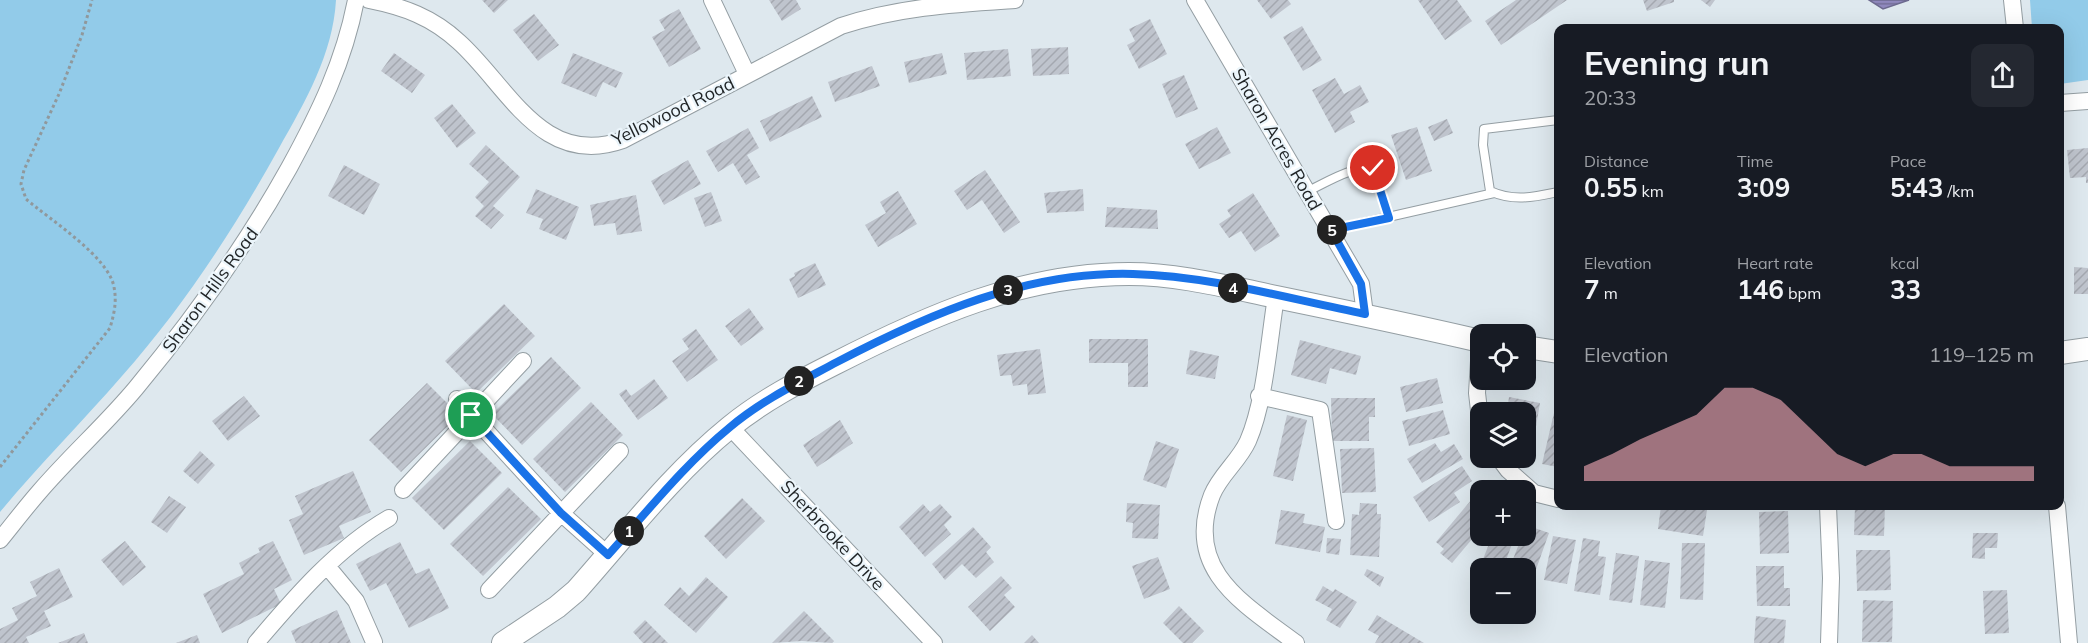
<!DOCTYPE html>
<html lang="en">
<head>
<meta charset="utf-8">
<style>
  :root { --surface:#171b24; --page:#242831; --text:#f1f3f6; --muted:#9ea1a6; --accent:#d999a5 }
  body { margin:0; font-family:Mulish,sans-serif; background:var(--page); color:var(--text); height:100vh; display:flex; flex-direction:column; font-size:22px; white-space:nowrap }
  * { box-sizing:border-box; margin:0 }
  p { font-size:20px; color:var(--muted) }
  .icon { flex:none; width:33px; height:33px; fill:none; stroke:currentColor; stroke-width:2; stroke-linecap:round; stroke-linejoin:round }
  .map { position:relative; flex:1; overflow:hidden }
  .side { position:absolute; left:1554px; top:24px; width:510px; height:486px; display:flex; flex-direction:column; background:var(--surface); border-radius:12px; box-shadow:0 6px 24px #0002 }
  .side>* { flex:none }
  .fabs { position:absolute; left:1470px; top:324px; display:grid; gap:12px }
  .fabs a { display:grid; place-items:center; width:66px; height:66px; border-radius:12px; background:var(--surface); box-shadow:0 6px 24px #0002; font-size:30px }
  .pin { position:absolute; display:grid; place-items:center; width:51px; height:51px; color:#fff; margin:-26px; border:3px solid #fff; border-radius:50%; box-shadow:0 2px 6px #0007 }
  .km { position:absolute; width:30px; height:30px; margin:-15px; border-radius:50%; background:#222; color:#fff; font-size:16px; line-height:30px; text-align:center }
  .round { display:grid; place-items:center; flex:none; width:63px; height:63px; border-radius:12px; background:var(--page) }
  .headline { display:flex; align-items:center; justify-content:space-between; height:102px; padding:0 30px }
  h1 { font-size:33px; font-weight:700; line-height:45px }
  .stats { display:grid; grid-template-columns:repeat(3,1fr); gap:9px; height:102px; padding:6px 30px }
  .stats div { display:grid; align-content:center }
  .stats b { font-size:26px; font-weight:700 }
  .stats small { font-size:16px; font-weight:400 }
  .stats p { font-size:16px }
  .chart { height:168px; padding:12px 30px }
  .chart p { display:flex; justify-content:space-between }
  .chart svg { width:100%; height:108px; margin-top:6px; fill:var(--accent); opacity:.7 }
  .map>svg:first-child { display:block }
</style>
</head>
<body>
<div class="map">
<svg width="2088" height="643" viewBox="0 0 2088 643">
  <defs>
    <pattern id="water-rules" width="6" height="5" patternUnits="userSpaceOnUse" patternTransform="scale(1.5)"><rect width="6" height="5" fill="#8f88bd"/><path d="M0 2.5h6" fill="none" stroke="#746f99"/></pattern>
    <pattern id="building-hatch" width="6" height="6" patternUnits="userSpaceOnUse" patternTransform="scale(1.5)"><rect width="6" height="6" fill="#bfc4cd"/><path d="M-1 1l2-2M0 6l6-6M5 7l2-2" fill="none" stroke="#a4a8b0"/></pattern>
  </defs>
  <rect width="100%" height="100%" fill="#dee8ee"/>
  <path fill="#92cbe9" d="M0 0H336C333 54 305 102 279 148 234 229 184 306 122 376 82 422 39 465 0 512Z
    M2030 0H2088V80L2060 84V28H2032Z"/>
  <path fill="url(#water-rules)" stroke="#6d6a8f" stroke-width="1.5" d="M1869 0H1909L1883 9Z"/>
  <path fill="url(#building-hatch)" d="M482 0H508L494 13Z
    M769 0H796L801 9 782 21Z
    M1257 0H1288L1291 4 1271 19Z
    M1418 0H1457L1472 21 1445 40Z
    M1516 0H1567L1501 45 1485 21Z
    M1643 0H1674V2L1647 11Z
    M1701 0H1715L1710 7Z
    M679 9 701 49 669 67 652 37 665 30 659 20Z
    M534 14 559 45 538 61 513 30Z
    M1150 19 1167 54 1139 69 1127 45 1135 41 1129 29Z
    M1302 26 1322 60 1303 71 1283 37Z
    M1068 47 1069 74 1033 76 1031 49Z
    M1008 49 1011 76 967 80 964 53Z
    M394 53 425 75 412 93 381 71Z
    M573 53 623 73 616 88 603 82 596 97 561 83Z
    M942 53 947 74 909 83 904 62Z
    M872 66 880 86 835 102 828 82Z
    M1184 75 1198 109 1176 118 1162 84Z
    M1335 78 1344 94 1360 85 1369 102 1350 112 1355 122 1335 133 1312 90Z
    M812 96 822 117 770 142 760 121Z
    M452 104 476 133 457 148 434 118Z
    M1447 119 1453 133 1434 141 1428 127Z
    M1217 127 1231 153 1199 169 1185 144Z
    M1417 127 1432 171 1406 180 1391 135Z
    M748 128 759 148 747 155 760 177 746 185 733 163 718 172 706 151Z
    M486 145 520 177 493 206 504 215 491 229 475 216 484 206 475 197 489 182 469 164Z
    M2088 148V183H2086V177L2070 178 2067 150Z
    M688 160 701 184 664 205 651 181Z
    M344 165 380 184 364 215 328 196Z
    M985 170 1020 222 1004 233 982 200 967 210 954 191Z
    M536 189 579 207 566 240 539 229 543 219 526 213Z
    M1083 189 1084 211 1047 213 1044 193Z
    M898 191 917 224 878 247 865 225 886 213 880 202Z
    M711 192 722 221 705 227 694 198Z
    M1253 193 1280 236 1255 252 1241 231 1229 238 1219 224 1231 216 1227 210Z
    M636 195 642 231 617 235 615 223 594 226 590 205Z
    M1107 207 1157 210 1158 229 1105 227Z
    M815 263 826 285 798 298 789 279 795 276 794 273Z
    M2074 267 2088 268V294H2074Z
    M504 304 535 336 476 393 445 361Z
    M749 308 764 329 741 346 725 326Z
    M696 329 718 360 687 382 672 361 689 349 682 339Z
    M1089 339H1148V387H1128V363H1089Z
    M1300 340 1361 356 1356 375 1330 368 1326 384 1291 375Z
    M1040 349 1046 393 1028 395 1027 384 1013 386 1011 375 1000 376 997 355Z
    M1190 350 1219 356 1215 379 1186 374Z
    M551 357 581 388 522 445 492 414Z
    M1437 378 1443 403 1406 412 1400 387Z
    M654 379 668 398 638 420 619 394 626 389 631 396Z
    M427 383 459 415 401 472 369 440Z
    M244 396 260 416 228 441 212 421Z
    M1509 397 1540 403 1533 444 1526 442V412H1507Z
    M1331 398H1375V417H1369V441H1332Z
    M591 402 623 435 565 492 533 459Z
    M1443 410 1450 434 1409 446 1402 421Z
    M1554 413 1558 415V467L1542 464Z
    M1287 415 1307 420 1293 481 1273 476Z
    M840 420 853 443 817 467 803 445Z
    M470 441 502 473 444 530 412 498Z
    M1156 441 1179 449 1166 488 1143 480Z
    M1435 443 1441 452 1454 444 1463 459 1422 483 1407 459Z
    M1374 448 1376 492 1342 493 1340 449Z
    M200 451 215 465 198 484 183 471Z
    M1462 466 1472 481 1454 493 1460 502 1429 522 1413 497Z
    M353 471 371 512 339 526 344 538 304 555 289 520 303 514 295 496Z
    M508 487 541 519 483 576 450 544Z
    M169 496 186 507 167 533 151 522Z
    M742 498 765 521 726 559 704 536Z
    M1472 499 1480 507V517L1472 527 1478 532 1452 563 1440 553 1444 549 1436 542Z
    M1127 503 1160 505 1158 539 1132 538 1133 523 1126 522Z
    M1360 503 1377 504V514H1381L1379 557 1350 555 1352 514 1359 515Z
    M923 504 930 512 940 504 952 517 944 525 951 534 925 557 899 527Z
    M1661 506 1707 510 1703 536 1658 529Z
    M1855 506H1885L1884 536 1854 535Z
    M1281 510 1305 514 1303 523 1325 527 1320 552 1275 544Z
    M1788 511 1789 553 1760 554 1759 512Z
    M1526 525 1549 533 1534 575 1526 572V568L1510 567 1522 536H1526Z
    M973 527 991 547 986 552 994 562 976 578 962 564 945 580 932 564Z
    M1973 533H1998L1997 548H1985V559L1972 558Z
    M1492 536H1515L1503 568 1480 567Z
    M1553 536 1576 540 1567 584 1544 580Z
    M1327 538 1341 539 1339 555 1326 553Z
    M1583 538 1600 541 1598 556 1606 557 1600 595 1574 591Z
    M125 541 146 567 123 586 101 560Z
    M273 541 292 580 274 589 281 604 222 633 203 594 244 574 239 563 260 552 258 548Z
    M400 542 416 574 429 568 449 608 409 628 386 583 370 591 356 564Z
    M1682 543H1705L1703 600 1680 599Z
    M1856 550H1890L1891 590 1857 591Z
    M1616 553 1639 556 1632 603 1609 600Z
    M1158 557 1170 589 1144 599 1132 566Z
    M1645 560 1670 563 1665 608 1640 605Z
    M1756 566H1784V588H1790V606H1757Z
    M59 568 73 597 44 611 51 626 26 637 29 643H0V629L18 620 12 608 37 596 30 582Z
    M1367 569 1384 577 1380 587 1364 575Z
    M1001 576 1012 588 1004 595 1015 607 990 631 968 607Z
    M706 577 728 597 696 633 664 605 680 587 689 596Z
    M1323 586 1333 592 1335 589 1357 602 1340 628 1326 620 1332 609 1315 600Z
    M2007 590 2009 633 1985 634 1983 591Z
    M1863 600 1893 601 1892 642H1862Z
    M1179 606 1204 631 1192 643H1183L1163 623Z
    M337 610 351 643H296L291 631Z
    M804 611 834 641 832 643 802 641 772 643Z
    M1377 615 1424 643H1375L1379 636 1368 630Z
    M1756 616 1786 620 1784 643H1754Z
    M645 620 668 643H643L633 632Z
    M84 633 88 643H58Z
    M197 635 200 643H176Z
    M1032 635 1039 643H1024Z"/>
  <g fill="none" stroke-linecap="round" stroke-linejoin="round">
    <defs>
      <path id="lane" d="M1558 120 1484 129 1483 145 1490 191C1514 202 1534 197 1558 192
        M1308 191C1328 182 1351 166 1373 169L1389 218
        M1331 230 1494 193"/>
      <path id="street" d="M369 0C404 7 432 17 459 42 508 86 542 169 623 140L841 26C899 7 955 4 1015 0
        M712 0 747 74
        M1195 0 1361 284 1365 314
        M2012 0 2015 28
        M2060 103 2088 101
        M1276 297C1269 340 1265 402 1248 441 1239 461 1220 475 1212 495 1183 570 1244 604 1296 643
        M1480 345 1477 393 1480 419
        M1259 396 1320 410 1336 521
        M457 399 561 513 608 555
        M730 427 934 643
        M1499 458 1508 470 1534 493 1558 499
        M403 490 523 361
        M1828 506 1831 578 1829 643
        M2057 506 2069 643
        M0 540C13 524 26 507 40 491 71 455 106 424 136 388 194 318 245 247 289 168 319 113 344 62 356 0
        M327 566 356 601 374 642
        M489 590 620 451
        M256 643C295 597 337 548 389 518"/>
      <path id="secondary" d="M1526 347 1558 352
        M2060 353 2088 349
        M503 643 557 607 576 591C625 536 672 474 730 427 762 401 798 382 834 364 928 316 1022 274 1129 274 1179 274 1228 287 1276 297 1344 311 1412 325 1480 341"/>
    </defs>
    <use href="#lane" stroke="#949ea3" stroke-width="10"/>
    <use href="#street" stroke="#949ea3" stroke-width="18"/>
    <use href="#secondary" stroke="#949ea3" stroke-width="24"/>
    <path stroke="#90989c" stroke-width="3" stroke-dasharray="3 3" stroke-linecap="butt" d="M0 467 110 328C114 314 117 302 114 287 109 257 49 219 26 199L21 184 24 170 59 94 82 35 92 0"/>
    <use href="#lane" stroke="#fff" stroke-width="8"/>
    <use href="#street" stroke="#fff" stroke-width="16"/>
    <use href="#secondary" stroke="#fff" stroke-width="22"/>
  </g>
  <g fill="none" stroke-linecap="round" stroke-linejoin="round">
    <defs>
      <path id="route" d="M471 415 561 513 608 555C647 512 684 465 729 428 762 400 800 382 837 362 929 314 1027 271 1133 274 1211 276 1289 299 1365 314L1361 284 1331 230 1389 218 1373 168"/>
    </defs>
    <use href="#route" stroke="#fff" stroke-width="12"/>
    <use href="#route" stroke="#1a73e8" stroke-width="8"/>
  </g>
  <g text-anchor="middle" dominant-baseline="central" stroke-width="4.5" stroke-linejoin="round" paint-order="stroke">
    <g font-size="18" fill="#1f2325" stroke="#ebf5fb">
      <text transform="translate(673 111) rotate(-26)">Yellowood Road</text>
      <text transform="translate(1277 139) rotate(60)">Sharon Acres Road</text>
      <text transform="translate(210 290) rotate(-54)">Sharon Hills Road</text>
      <text transform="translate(833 535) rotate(47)">Sherbrooke Drive</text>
    </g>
  </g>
</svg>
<div class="fabs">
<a><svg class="icon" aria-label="locate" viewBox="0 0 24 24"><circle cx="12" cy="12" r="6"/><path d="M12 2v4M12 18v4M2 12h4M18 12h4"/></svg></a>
<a><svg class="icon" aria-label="layers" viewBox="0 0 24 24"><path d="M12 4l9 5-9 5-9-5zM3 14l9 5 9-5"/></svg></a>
<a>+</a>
<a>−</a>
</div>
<div class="pin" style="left:471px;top:415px;background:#1e9e55"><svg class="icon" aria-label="arrive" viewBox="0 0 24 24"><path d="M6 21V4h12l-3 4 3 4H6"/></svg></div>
<div class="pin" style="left:1373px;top:168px;background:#d93025"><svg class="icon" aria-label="check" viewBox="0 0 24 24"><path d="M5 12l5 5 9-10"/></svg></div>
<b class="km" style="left:629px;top:531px">1</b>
<b class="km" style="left:799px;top:381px">2</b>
<b class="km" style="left:1008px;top:290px">3</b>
<b class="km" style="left:1233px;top:288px">4</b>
<b class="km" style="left:1332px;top:230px">5</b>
<section class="side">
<div class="headline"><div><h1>Evening run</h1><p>20:33</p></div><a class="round"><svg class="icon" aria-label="share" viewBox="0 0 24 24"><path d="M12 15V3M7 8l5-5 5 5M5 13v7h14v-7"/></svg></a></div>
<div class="stats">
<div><p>Distance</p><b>0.55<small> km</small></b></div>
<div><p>Time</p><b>3:09</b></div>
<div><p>Pace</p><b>5:43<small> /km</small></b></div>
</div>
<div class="stats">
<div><p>Elevation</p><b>7<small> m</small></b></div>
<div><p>Heart rate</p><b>146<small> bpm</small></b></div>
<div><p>kcal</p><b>33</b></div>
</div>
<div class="chart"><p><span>Elevation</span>119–125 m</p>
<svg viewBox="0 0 160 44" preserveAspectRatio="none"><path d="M0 44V38L10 33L20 27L30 22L40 17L50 6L60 6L70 11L80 22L90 33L100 38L110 33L120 33L130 38L140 38L150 38L160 38V44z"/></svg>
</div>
</section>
</div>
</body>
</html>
